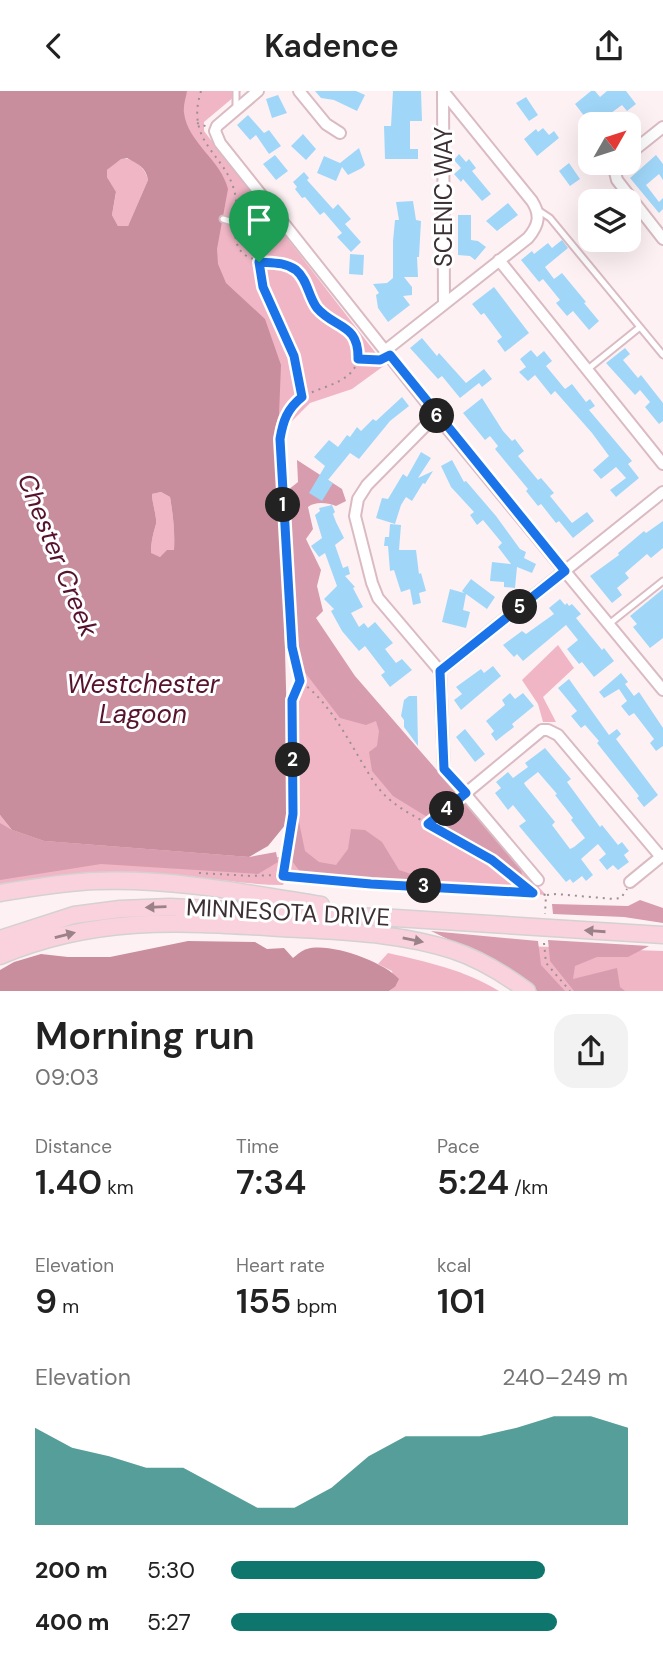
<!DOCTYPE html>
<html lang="en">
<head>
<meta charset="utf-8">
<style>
  :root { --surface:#fff; --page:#f2f2f2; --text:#222; --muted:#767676; --accent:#0f766e }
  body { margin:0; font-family:"DM Sans",sans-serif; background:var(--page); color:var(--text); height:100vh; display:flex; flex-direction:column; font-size:26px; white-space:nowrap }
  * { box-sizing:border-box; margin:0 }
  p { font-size:23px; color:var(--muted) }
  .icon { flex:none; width:38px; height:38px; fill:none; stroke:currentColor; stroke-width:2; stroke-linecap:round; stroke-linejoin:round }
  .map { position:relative; height:900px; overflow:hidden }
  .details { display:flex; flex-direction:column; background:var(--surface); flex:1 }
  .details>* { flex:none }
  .needle { width:46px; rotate:51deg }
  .controls { position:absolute; left:578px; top:21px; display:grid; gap:14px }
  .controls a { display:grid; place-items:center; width:63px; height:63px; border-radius:14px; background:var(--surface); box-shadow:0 7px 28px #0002; font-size:35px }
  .pin { position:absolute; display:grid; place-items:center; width:60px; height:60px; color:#fff; margin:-72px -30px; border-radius:50% 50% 50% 0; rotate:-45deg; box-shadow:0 0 7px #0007 }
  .pin .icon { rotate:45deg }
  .km { position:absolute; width:35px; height:35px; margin:-18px; border-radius:50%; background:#222; color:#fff; font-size:19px; line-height:35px; text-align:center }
  .round { display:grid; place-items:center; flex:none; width:74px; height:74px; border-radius:21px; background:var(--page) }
  .head { display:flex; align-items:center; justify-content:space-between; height:119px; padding:0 35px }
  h1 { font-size:38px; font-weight:600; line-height:52px }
  .figures { display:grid; grid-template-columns:repeat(3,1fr); gap:10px; height:119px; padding:7px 35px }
  .figures div { display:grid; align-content:center }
  .figures b { font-size:35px; font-weight:600 }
  .figures small { font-size:19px; font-weight:400 }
  .figures p { font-size:19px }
  .chart { height:196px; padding:14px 35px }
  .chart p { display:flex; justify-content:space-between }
  .chart svg { width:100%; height:126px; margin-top:7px; fill:var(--accent); opacity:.7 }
  ul { padding:0 35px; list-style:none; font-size:23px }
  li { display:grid; grid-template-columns:112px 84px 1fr; align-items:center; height:52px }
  li i { height:18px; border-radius:9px; background:var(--accent) }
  header { display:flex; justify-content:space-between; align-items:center; height:91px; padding:0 35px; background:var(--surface); font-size:32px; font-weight:600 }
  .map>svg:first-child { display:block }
</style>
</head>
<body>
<header><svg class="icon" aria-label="back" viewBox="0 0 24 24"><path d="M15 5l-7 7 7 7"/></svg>Kadence<svg class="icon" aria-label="share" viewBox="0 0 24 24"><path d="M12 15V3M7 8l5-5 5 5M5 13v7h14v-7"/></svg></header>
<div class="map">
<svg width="663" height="900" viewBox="0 0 663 900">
  <rect width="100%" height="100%" fill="#fef1f4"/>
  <path fill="#f0b6c6" d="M168 0H241L204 31V40L385 274 352 298 310 312 284 338 292 523 546 804 286 785 283 794C232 794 180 780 128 782 86 784 42 793 0 798V724L12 739 44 750 249 766H287L290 749V601L298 589 291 527 276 564 228 223Z
    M121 67C134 67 146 77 148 89L128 135H118L112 124 116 102 107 86V79Z
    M161 401 170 406C173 424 175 440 174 459L160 466 151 463C151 451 153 443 156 433 157 425 152 412 152 403Z
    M558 554 574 577 543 606 556 631H543L538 613 522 589Z
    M524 855 663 860V900H545Z
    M388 862C427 871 465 879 499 900H389L395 896 392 880 378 873Z"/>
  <path fill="#d79cad" d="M297 369 342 398 346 410 336 415C327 412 316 410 308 416L313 438 306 448 321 479 317 495 323 520 316 527 355 585 521 776 522 784 393 705 372 680 369 661 377 655 379 640 376 630 366 634 340 627 300 575 294 542 288 399 298 391Z
    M298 726 305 760 319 771 336 774 348 758 351 738 365 739 382 751 399 779 417 785 414 789 394 790 301 782 292 770 294 728Z
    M0 732 12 739 44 750 249 766 276 761 278 771 258 783 101 773 0 789Z
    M640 809 663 817V832L624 826 553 823 552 813 628 815Z
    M431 840 538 850 541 874 565 900H537L497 872Z
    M548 849 649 855 628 866H597L575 875 573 888 617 877 620 896 625 900H574L550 870Z"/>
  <path fill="#c88e9e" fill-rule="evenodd" d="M0 0H187C186 7 183 14 184 22 188 52 221 69 228 98L217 158 218 173 226 192 265 228 281 274 279 324 275 337 283 484 287 635 286 733 268 755 249 766 44 750 12 739 0 724ZM127 67C138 73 146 76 148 89L128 135H118L112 124 116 101 107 86V79L121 68ZM161 401 170 406C173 424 175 440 174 459H167L160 466 151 462C151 451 153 443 156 433 157 425 152 412 152 403Z
    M188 850 255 851 267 858 284 857 293 867C297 864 302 859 307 858 330 851 384 871 399 888L395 896 389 900H0V879L14 871 41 863 68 866H110Z"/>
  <path fill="#a0d7f9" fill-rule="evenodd" d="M315 0H356L365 4 357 20 334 9 321 7Z
    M393 0H421L422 30H410V58H418V68H385L384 35H391Z
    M591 0H595L600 6 607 0H626L636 13 627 20 622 14 596 33 588 24 585 26 575 13Z
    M278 4 287 22 272 27 266 8Z
    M526 6 538 24 529 30 516 12Z
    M248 24 264 42 269 39 281 55 269 63 256 44 250 49 237 34Z
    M543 37 549 44 554 40 559 47 537 65 524 48 536 38 538 41Z
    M303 43 316 58 306 69 291 55Z
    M359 57 365 74 362 77 348 84 342 76 336 90 317 82 324 65 340 72Z
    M459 63 466 71 469 68 476 77 472 80 491 103 482 110 463 88 461 91 454 83 461 77 454 69Z
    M275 64 288 80 276 89 263 73Z
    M656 64 663 73V89L659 83 646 94 659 111 663 107V118L659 122 630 87Z
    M569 72 580 88 570 95 559 80Z
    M304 81 309 87 307 89 333 118 338 113 351 128 345 133 361 151 351 161 337 146 342 142 324 121 320 124 305 106 302 107 295 98 297 96 293 91Z
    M413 110 416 129 421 130 419 166H417L418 186H404L412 196V204L403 205 410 214 388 231 378 217 376 204 379 202 373 193 387 192 393 187V150L395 129H399L396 111Z
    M508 112 518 124 497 140 486 130Z
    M458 124H471V149L478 150 486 156 475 169 470 165 458 164Z
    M562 149 568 157 545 176 554 188 562 182 586 211 584 212 599 230 589 239 573 220 567 225 556 212 560 209 543 188 539 191 521 169 532 160 534 163 548 152 552 157Z
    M350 163 364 164 363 184 349 183Z
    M494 196 529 242 505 261 497 250 502 246 484 222 481 224 472 213Z
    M422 247 437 265 439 262 466 292 484 278 492 288 482 296 479 292 460 307 442 285 438 288 410 257Z
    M625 257 630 263 623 269 638 287 641 284 663 312V330L659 333 645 316 650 311 640 299 635 304 606 272Z
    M531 259 537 266 544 260 552 270 546 275 565 298 572 293 586 311 590 308 595 315 589 319 632 370 628 373 639 387 616 406 610 399 626 387 616 376 601 388 593 379 609 365 592 342 555 300 551 304 535 284 528 290 519 281 526 276 520 268Z
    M402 306 409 315 390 330 359 368 350 362 328 389 333 392 322 410 309 402 325 375 314 366 329 349 338 356 347 344 350 346 357 336 361 340 373 328 376 330Z
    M482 307 503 340 512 350 515 348 524 360 518 365 538 389 541 387 554 402 550 405 572 432 587 421 594 430 573 447 559 430 556 432 541 413 538 415 526 400 528 398 495 358 498 355 490 345 485 349 463 322Z
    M421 361 431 367 418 387 433 380 425 393 423 392 412 410 406 406 401 414 395 433 376 427 382 407 388 408 403 383 407 386Z
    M452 369 464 391 466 390 496 425 520 458 526 461 524 467 536 473 532 482 517 476 515 497 504 496V491L490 490 492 471 511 473 498 456 502 452 483 429 477 434 470 424 474 421 451 396 441 375Z
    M332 414 335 421 333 423 336 431 344 447 335 454 343 477 348 475 350 483 345 485 355 496 353 497 363 516 351 522 359 536 364 532 368 537 375 531 393 552 385 558 396 572 402 568 412 579 390 596 381 584 385 581 365 555 359 560 342 540 331 520 334 518 324 508 337 495 325 462 319 466 311 455 322 447 315 424 320 420 319 417Z
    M663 430V457L651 467 647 463 625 482 629 487 617 497 622 504 612 512 590 485 619 464 618 462 644 440 646 442Z
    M390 433 401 434 399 459H416L419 483 421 482 426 500 419 502 421 512 413 514 410 498 401 501 394 479 390 480 388 455H384L385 446H389Z
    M471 488 495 506 487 518 466 503 463 519 470 521 466 537 442 531 450 498 464 502 462 500Z
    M663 498V547L650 557 633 536 637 533 630 525Z
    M560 508 565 514 567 512 569 515 572 513 581 523 576 527 602 559 604 557 614 570 594 586 582 571 579 573 567 558 578 549 566 534 523 570 517 563 514 566 503 554 522 540 526 543 554 523 549 517Z
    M493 575 501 585 461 619 454 609 462 603 456 596 481 578 484 582Z
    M621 582 628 591 625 593 634 605 639 601 663 637V655L656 660 650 652 654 648 634 622 629 625 621 615 627 610 619 598 604 607 599 601Z
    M569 588 609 644 617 638 621 643 616 648 658 704 644 716 637 707 639 705 597 652 599 650 585 634 581 637 571 625 577 620 558 597Z
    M510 602 515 608 523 602 534 615 512 633 514 636 496 650 491 643 494 640 486 630 505 614 502 609Z
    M409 605H417L418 655 404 636V629L401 625 404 609Z
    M465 638 485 663 475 671 456 646Z
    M545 657 571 688 567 691 600 736 602 734 618 754 622 751 629 760 624 764 629 771 618 779 613 774 607 779 599 769 606 763 598 753 581 768 593 784 586 790 582 785 573 792 570 788 566 791 519 735 526 730 513 714 508 719 495 702 501 697 496 691 508 681 513 687 528 676 525 672ZM538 681 557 703 555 704 573 727 571 729 585 747 574 756 570 758 552 734 555 731 525 694 524 692Z"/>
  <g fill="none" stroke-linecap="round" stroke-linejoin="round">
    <defs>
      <path id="lane" d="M236 18V0
        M538 119 550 127 663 264
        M223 128 236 132
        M588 278 640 236
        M609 533 663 490"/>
      <path id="street" d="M258 0 217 35 215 40 220 52 436 324 663 599
        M299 0 326 33 340 42
        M443 0 444 213
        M628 64 663 36
        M621 72 615 81 617 89 663 148
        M499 169 663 373
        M386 259 528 147C539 134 541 124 532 110L443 0
        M436 324 367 394 358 408 355 425 372 492 378 507 440 580
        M440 580 663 401
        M440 580 444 678 538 789
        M466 702 542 639H548L558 644 661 766
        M630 791 663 764"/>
      <path id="primary" d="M0 802C32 797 64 791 96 790 171 787 247 802 321 814
        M0 848 74 824 120 818 170 816 395 827 663 844
        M0 865C102 822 192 832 300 838 351 841 403 843 452 859 480 868 504 883 527 900"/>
    </defs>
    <use href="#lane" stroke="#dabbc3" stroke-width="9"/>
    <use href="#street" stroke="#dabbc3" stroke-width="14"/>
    <use href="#primary" stroke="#d4d1d2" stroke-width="19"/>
    <path stroke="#9d9093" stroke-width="2" stroke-dasharray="2 5" stroke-linecap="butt" d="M201 0C182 61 241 65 236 123
      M197 32 208 36
      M235 139C235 181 275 164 294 179 308 189 307 208 319 219 334 233 356 235 358 259 361 292 322 294 302 306 294 310 289 318 285 326 273 354 286 455 288 490 290 513 289 537 292 559 294 570 296 580 300 590 334 614 353 660 376 694 392 716 418 727 442 740 459 749 476 759 493 770 511 781 524 801 546 804L545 823
      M259 171 263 196 294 265 301 305
      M358 268 380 269
      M429 733 457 709
      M199 782 252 785 274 784 314 789 532 802
      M283 785 293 723 292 609 300 591
      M547 804 556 803 614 808 621 807 627 798
      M544 852 546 872 570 900"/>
    <use href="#lane" stroke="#fff" stroke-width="5"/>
    <use href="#street" stroke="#fff" stroke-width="10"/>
    <use href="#primary" stroke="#fad2dd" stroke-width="16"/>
  </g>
  <defs><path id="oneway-solid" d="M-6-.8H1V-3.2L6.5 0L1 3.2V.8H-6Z" transform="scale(1.75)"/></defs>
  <g fill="#9b8188">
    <use href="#oneway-solid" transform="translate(156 816) rotate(178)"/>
    <use href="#oneway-solid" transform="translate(595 840) rotate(-176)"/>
    <use href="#oneway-solid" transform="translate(65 844) rotate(-14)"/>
    <use href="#oneway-solid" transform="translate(413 849) rotate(11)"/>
  </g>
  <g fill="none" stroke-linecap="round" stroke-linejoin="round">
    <defs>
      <path id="route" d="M259 171C272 172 285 171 296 179 308 189 308 205 317 217 335 238 359 232 358 268L380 269 390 264 565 480 440 580 444 678 466 702 428 733 492 769 533 802 371 793 283 785 293 723 292 609 300 590 292 556 280 348C283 330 287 318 302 306L294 265 263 196Z"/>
    </defs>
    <use href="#route" stroke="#fff" stroke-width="14"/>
    <use href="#route" stroke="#1a73e8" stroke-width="9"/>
  </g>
  <g text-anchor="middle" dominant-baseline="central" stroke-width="6" stroke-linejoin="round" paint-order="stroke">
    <g font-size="24" fill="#3c3033" stroke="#fff">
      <text transform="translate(443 106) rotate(-90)">SCENIC WAY</text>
      <text transform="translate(288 821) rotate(3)">MINNESOTA DRIVE</text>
    </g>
    <g font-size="26" font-style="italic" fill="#57122e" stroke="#fff">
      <text transform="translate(58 464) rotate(68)">Chester Creek</text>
      <text x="143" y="593">Westchester<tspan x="143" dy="30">Lagoon</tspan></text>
    </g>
  </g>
</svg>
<div class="controls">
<a><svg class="needle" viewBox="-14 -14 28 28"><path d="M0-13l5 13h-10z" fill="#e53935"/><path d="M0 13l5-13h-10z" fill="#767676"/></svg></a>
<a><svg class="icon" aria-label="layers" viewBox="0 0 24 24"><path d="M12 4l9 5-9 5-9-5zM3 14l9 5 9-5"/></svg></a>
</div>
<div class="pin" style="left:259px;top:171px;background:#1e9e55"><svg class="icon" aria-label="arrive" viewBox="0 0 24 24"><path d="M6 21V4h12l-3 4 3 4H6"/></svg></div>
<b class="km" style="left:283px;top:414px">1</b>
<b class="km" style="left:293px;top:669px">2</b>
<b class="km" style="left:424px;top:795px">3</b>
<b class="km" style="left:447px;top:718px">4</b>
<b class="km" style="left:520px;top:516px">5</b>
<b class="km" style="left:437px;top:325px">6</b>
</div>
<section class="details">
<div class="head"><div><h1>Morning run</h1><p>09:03</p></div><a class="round"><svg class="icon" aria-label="share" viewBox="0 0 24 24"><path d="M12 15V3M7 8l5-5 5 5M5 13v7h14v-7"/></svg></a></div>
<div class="figures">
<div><p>Distance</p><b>1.40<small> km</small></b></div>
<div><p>Time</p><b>7:34</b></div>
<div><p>Pace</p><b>5:24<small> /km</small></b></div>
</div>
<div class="figures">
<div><p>Elevation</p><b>9<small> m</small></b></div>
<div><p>Heart rate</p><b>155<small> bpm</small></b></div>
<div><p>kcal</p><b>101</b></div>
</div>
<div class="chart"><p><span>Elevation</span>240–249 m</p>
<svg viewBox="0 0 160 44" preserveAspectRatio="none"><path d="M0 44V10L10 17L20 20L30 24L40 24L50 31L60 38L70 38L80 31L90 20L100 13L110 13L120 13L130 10L140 6L150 6L160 10V44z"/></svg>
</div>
<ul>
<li><b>200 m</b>5:30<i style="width:79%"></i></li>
<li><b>400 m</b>5:27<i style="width:82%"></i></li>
</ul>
</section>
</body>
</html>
